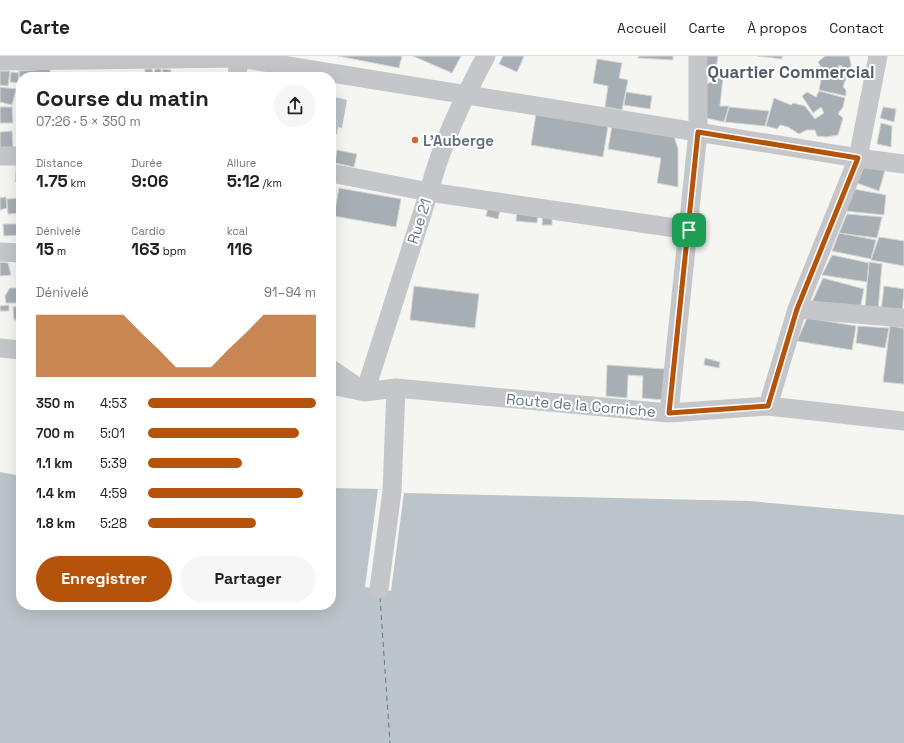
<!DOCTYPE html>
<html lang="fr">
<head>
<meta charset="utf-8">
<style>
  :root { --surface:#fff; --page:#f6f6f6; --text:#202124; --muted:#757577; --line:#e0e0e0; --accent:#b45309 }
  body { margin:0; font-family:"Space Grotesk",sans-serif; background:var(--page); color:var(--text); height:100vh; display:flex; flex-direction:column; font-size:15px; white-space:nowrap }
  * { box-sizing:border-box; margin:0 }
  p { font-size:13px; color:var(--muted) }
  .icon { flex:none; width:22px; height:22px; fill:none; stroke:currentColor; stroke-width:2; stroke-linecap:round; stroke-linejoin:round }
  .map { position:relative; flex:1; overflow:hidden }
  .side { position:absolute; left:16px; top:16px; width:320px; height:538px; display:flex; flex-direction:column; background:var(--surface); border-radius:16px; box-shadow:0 4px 16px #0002 }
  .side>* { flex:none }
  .pin { position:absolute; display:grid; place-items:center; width:34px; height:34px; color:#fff; margin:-17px; border-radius:8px; box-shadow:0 2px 6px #0006 }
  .round { display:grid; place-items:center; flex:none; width:42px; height:42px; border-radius:21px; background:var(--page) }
  .headline { display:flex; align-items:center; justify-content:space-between; height:68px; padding:0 20px }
  h1 { font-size:22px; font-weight:600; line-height:30px }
  .stats { display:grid; grid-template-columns:repeat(3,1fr); gap:6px; height:68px; padding:4px 20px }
  .stats div { display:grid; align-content:center }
  .stats b { font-size:17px; font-weight:600 }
  .stats small { font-size:11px; font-weight:400 }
  .stats p { font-size:11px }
  .chart { height:112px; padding:8px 20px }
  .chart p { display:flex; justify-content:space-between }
  .chart svg { width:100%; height:72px; margin-top:4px; fill:var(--accent); opacity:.7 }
  .primary-button { display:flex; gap:8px; margin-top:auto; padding:8px 20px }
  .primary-button a { flex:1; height:46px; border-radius:24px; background:var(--accent); color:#fff; font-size:16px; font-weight:600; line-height:46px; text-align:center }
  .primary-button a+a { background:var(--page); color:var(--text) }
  ul { padding:0 20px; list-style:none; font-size:13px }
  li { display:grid; grid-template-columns:64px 48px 1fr; align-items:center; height:30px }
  li i { height:10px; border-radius:5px; background:var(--accent) }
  header { display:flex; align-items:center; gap:24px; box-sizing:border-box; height:56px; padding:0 20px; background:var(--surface); border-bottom:1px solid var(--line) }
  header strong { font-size:19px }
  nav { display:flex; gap:22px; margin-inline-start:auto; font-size:14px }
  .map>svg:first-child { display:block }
</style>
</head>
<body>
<header>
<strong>Carte</strong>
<nav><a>Accueil</a><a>Carte</a><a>À propos</a><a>Contact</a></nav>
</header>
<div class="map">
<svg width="904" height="687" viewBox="0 0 904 687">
  <rect width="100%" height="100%" fill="#f5f5f2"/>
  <path fill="#bbc4c9" d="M335 41 347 44 342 72 338 71 337 78 331 77 333 71 331 70V60Z
    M0 416 21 420V549H331V432L378 433 404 437 749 445 904 459V687H0Z"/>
  <path fill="#f5f5f2" d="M378 433 404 437 391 535 365 531Z"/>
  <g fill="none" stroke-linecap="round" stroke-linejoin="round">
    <path stroke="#62747e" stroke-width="1" stroke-dasharray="5 4" stroke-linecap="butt" d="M380 541 390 687"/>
  </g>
  <path fill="#a8afb4" stroke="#d6d7d5" d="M338 0H402L399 12Z
    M413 0H461L452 17Z
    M503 0H524L517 16 499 8Z
    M639 0H673V4L638 2Z
    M705 0H718L716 13 704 11Z
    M757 0H782V3Z
    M825 0H849L851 8V15L846 22 843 31 846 34V40L819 34 822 19 839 22 842 10 839 9 837 16 821 11 818 6Z
    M597 3 622 7 619 22 628 24 622 54 605 51 608 30 593 27Z
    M50 13 51 21H21V32L19 15Z
    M145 13H152L153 21H145Z
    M155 13H161V21H154Z
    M163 13 171 14 170 21H162Z
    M0 15H10L8 30 0 29Z
    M11 16 19 17 18 27 10 26Z
    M723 20 720 50H729L724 66 706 62 701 31Z
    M0 31 16 33 12 49 0 46Z
    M819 35 845 42 843 51 838 58 843 62 838 79 826 81 817 80 815 74H807L799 78 788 71 780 69 777 73 766 70 774 42 791 49 793 47 805 50 815 63 824 57 821 51 813 57 802 40 807 36 816 41Z
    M626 36 652 40 650 53 624 49Z
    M0 51H12L13 67H0Z
    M729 51 769 55 765 70 725 66Z
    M883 51 896 53 894 66 880 62Z
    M536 58 608 70 603 101 531 89Z
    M881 67 892 70 891 91 877 88Z
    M612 70 674 80 678 93V131L657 127 661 102 608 93Z
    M12 75 13 91 0 92V76Z
    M337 94 357 98 354 111 335 107Z
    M17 101H21V126H15Z
    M863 110 885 114 879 135 857 127Z
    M339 132 401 143 396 171 334 160Z
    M331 133 336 134 334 161 331 160Z
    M854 133 886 139 884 159 846 155Z
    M6 141 7 152 0 154V142Z
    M21 142V157L8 158 7 143Z
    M489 148 501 151 498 163 486 160Z
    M517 154 538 156 537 167 516 165Z
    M847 158 882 161 877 182 839 177Z
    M543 159 552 160V169H542Z
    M3 168H21V179L4 180Z
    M839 177 876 184 871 203 832 195Z
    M879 181 904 185V210L871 204Z
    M832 199 869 207 867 226 822 219Z
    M0 206 8 207 11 219 0 220Z
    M869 206 882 208 878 254 865 252Z
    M823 222 864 233 860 253 812 246Z
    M414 230 479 238 475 272 410 264Z
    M884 230 904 233 902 258 881 256Z
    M10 232H21V247H6L5 240Z
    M9 249V255H0V250Z
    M21 250V264H14L13 251Z
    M807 262 856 270 852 294 797 285Z
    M858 270 889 272 885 292 856 287Z
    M890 270 904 272V328L883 326Z
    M705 302 720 306 719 312 704 309Z
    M607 309 665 313 664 344 642 342 643 320 628 319 627 342 606 340Z"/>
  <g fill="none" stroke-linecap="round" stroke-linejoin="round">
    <path stroke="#c4c6ca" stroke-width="19" d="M0 5 239 2 858 102 904 108
      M237 21 239 0
      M0 100H21
      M331 117 429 136 689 174
      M0 196 21 197
      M797 253 904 262
      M0 292 21 294
      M331 313 365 336 429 136C441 88 463 43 486 0
      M331 329 365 336 396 332 669 357 768 350 904 365
      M768 350 797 253 858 102 878 0
      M669 357 698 76V0
      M379 533 392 435 396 332"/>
  </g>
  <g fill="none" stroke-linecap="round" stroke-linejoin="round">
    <defs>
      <path id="route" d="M698 76 858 102 797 253 768 350 669 357Z"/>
    </defs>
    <use href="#route" stroke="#fff" stroke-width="8"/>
    <use href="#route" stroke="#b45309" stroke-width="5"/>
  </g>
  <circle fill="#d76530" stroke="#fff" stroke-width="1.5" cx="415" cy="84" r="4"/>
  <g text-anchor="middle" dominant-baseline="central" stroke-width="4" stroke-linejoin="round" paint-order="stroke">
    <g font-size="15" font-weight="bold" fill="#667381" stroke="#fff" text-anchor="start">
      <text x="423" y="84">L'Auberge</text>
    </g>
    <g font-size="15" fill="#667381" stroke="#fff">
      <text transform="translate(419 165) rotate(-72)">Rue 21</text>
      <text transform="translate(581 349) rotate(5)">Route de la Corniche</text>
    </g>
    <g font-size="17" font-weight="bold" fill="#545d67" stroke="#fff">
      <text x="791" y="16">Quartier Commercial</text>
    </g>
  </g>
</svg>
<div class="pin" style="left:689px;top:174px;background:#1e9e55"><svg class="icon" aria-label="arrive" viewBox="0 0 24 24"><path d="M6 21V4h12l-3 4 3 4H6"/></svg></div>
<section class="side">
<div class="headline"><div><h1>Course du matin</h1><p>07:26 · 5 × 350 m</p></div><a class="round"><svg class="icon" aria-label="share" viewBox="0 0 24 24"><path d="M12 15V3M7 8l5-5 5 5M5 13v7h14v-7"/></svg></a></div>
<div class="stats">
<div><p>Distance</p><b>1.75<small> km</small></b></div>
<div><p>Durée</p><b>9:06</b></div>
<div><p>Allure</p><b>5:12<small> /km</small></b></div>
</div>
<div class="stats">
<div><p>Dénivelé</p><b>15<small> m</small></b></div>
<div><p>Cardio</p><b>163<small> bpm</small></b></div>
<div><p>kcal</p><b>116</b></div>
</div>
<div class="chart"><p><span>Dénivelé</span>91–94 m</p>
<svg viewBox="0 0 160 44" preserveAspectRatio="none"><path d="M0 44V6L10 6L20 6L30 6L40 6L50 6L60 17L70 27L80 38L90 38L100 38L110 27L120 17L130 6L140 6L150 6L160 6V44z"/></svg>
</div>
<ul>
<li><b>350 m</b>4:53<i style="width:100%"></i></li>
<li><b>700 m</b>5:01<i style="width:90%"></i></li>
<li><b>1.1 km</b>5:39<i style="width:56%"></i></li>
<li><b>1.4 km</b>4:59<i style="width:92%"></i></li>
<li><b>1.8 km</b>5:28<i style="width:64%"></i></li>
</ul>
<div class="primary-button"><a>Enregistrer</a><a>Partager</a></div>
</section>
</div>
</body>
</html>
